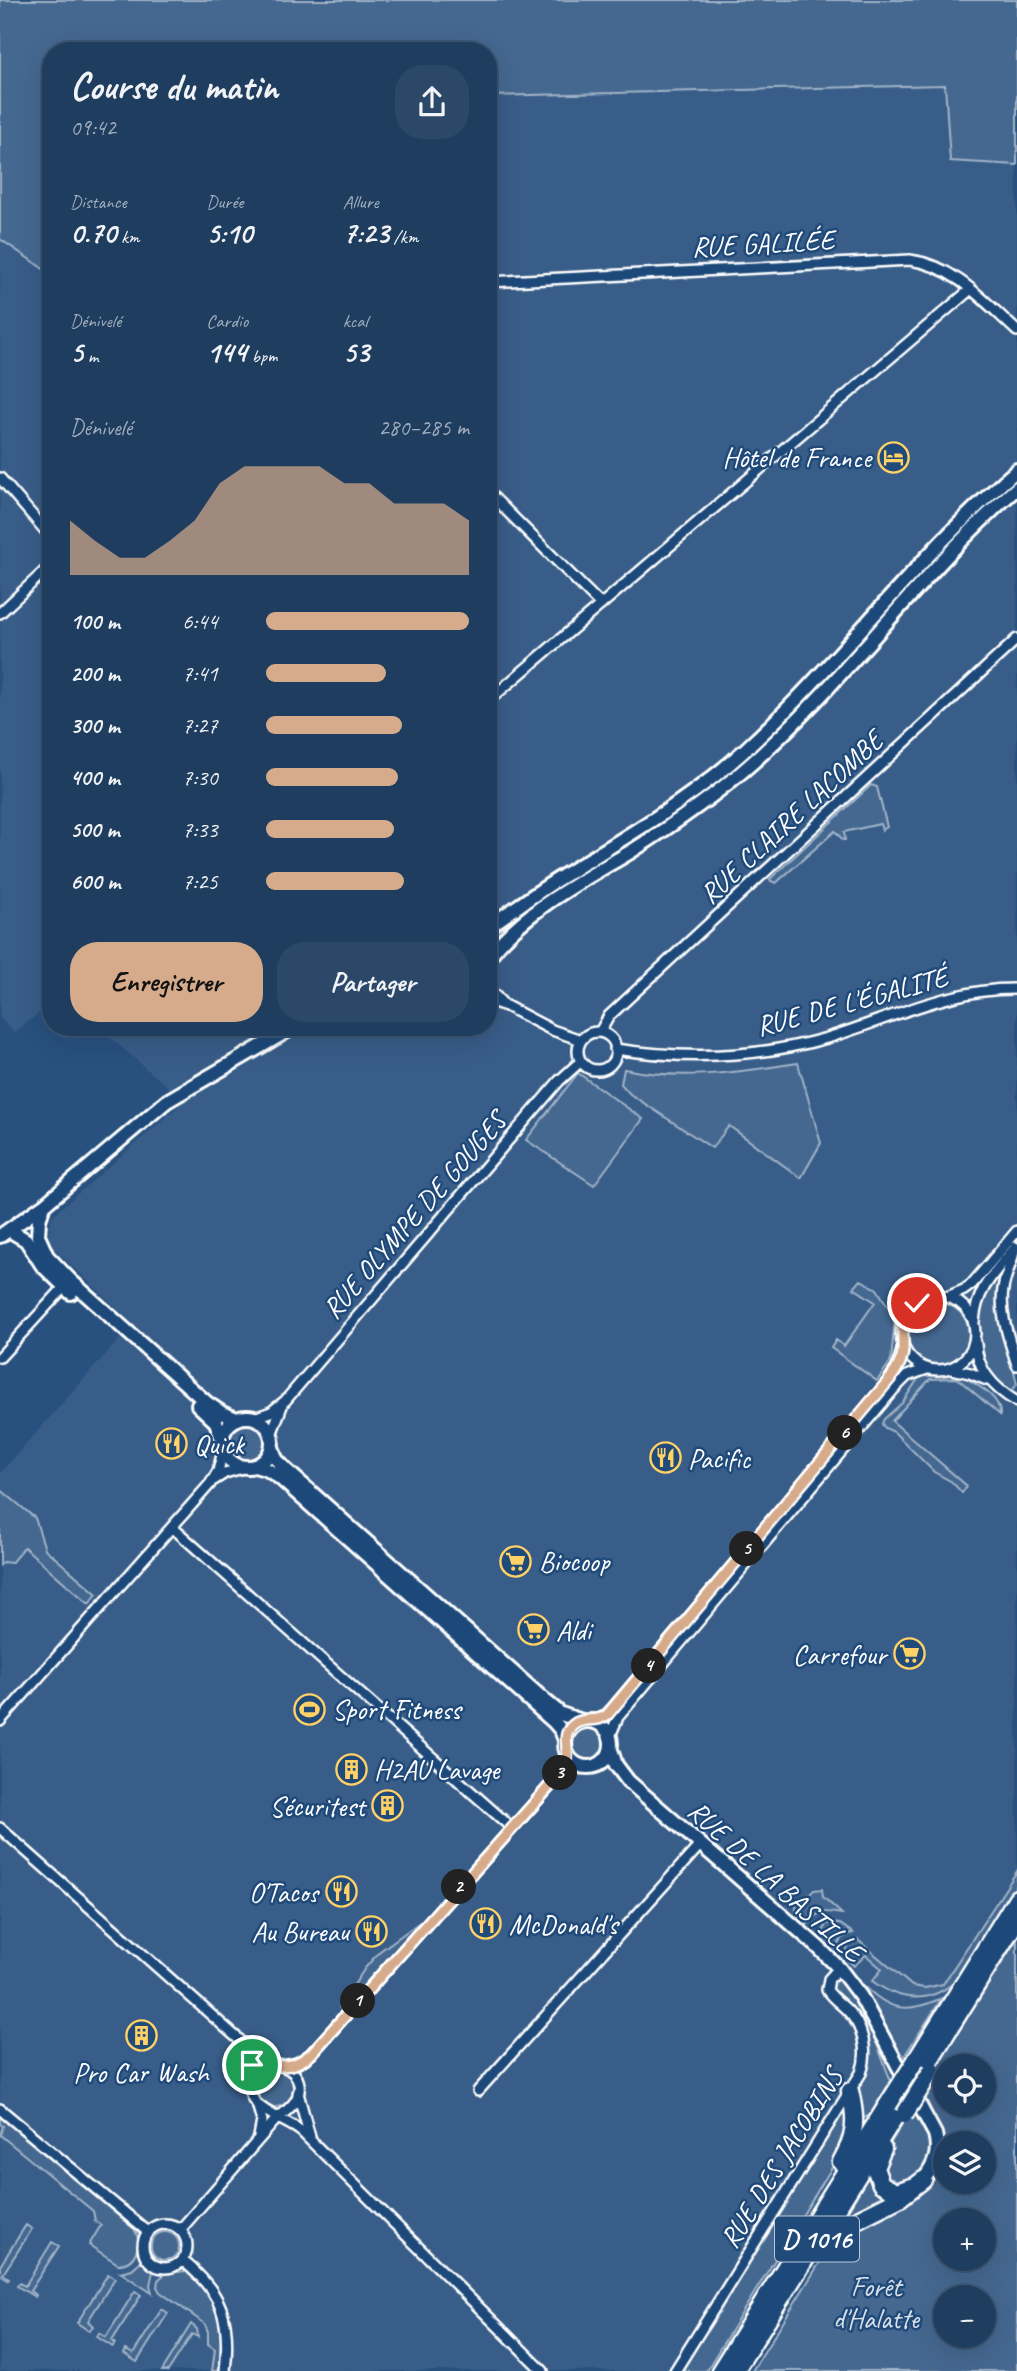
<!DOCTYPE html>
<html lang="fr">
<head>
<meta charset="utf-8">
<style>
  :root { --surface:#1e3d5f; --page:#2b4868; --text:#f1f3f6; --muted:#a1aebd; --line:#3c5674; --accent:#d6ab8b }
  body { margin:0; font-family:Caveat,sans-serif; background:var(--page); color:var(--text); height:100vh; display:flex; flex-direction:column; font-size:26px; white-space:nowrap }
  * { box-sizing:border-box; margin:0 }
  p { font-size:23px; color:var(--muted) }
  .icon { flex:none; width:38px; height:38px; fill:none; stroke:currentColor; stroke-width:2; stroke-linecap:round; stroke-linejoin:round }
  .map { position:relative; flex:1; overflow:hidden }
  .drawer { position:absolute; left:42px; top:42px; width:455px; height:994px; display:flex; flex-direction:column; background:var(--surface); border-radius:28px; box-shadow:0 7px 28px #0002,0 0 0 2px var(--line) }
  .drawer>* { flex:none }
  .buttons { position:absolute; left:933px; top:2054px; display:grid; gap:14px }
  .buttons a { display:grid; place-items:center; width:63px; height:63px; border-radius:50%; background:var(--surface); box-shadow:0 7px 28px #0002,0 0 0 2px var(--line); font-size:35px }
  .pin { position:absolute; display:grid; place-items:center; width:60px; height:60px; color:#fff; margin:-30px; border:4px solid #fff; border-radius:50%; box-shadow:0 2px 7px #0007 }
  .km { position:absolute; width:35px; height:35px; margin:-18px; border-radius:50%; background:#222; color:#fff; font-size:19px; line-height:35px; text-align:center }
  .round { display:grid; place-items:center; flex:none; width:74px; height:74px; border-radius:28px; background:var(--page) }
  .summary { display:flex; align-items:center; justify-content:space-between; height:119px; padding:0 28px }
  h1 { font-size:38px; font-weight:700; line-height:52px }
  .metrics { display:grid; grid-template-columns:repeat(3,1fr); gap:10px; height:119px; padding:7px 28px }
  .metrics div { display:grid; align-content:center }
  .metrics b { font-size:30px; font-weight:700 }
  .metrics small { font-size:19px; font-weight:400 }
  .metrics p { font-size:19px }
  .chart { height:196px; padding:14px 28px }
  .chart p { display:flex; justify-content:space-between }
  .chart svg { width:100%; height:126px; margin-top:7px; fill:var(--accent); opacity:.7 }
  .primary-button { display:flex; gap:14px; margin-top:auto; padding:14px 28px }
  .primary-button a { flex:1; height:80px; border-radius:28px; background:var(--accent); color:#111; font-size:28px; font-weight:700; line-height:80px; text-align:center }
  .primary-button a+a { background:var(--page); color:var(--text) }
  ul { padding:0 28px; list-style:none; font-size:23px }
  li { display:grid; grid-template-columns:112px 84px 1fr; align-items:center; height:52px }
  li i { height:18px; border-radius:9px; background:var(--accent) }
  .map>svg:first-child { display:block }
</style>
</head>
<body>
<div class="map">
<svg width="1017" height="2371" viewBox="0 0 1017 2371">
  <rect width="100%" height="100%" fill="#28517f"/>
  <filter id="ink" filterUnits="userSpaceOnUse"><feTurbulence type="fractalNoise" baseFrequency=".0143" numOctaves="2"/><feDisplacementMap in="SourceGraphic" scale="14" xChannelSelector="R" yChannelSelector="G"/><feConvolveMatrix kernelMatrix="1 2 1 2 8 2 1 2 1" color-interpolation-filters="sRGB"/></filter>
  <g filter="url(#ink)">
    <path fill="#375d88" d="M945 85 950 160 1017 165V1877L927 2021 699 2371H0V1473L133 1324 47 1242 52 1216 182 1103 176 1094 98 1027H488V96Z
      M0 239 51 274V1014L39 1013 14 1033 0 1018Z"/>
    <path fill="#446890" stroke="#a2b4c8" stroke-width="2" fill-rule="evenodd" d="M0 0H1017V165L950 161 945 85 488 96V51H51V274L0 239Z
      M871 785 877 787 887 827 882 830 880 824 844 832 845 840H843L835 831 776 883 771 881 770 879Z
      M798 1063 821 1143 801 1178 729 1126 712 1148 630 1094 621 1084 624 1069C682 1081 740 1072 798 1063Z
      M578 1073 643 1119 594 1185 526 1140Z
      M1004 1265 999 1311 1017 1384 1012 1391C1004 1386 991 1377 986 1369 979 1357 977 1305 983 1292 988 1283 997 1274 1004 1265Z
      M861 1280 877 1289 895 1318 891 1361 877 1381 831 1348 836 1340 844 1346 875 1302 854 1288Z
      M907 1334a31 31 0 1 1 62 0a31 31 0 1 1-62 0Z
      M961 1375C975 1384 1001 1396 1000 1415L957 1378 930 1379 892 1421 967 1486 962 1493 952 1482 934 1472 894 1432 885 1428 882 1424 884 1419 902 1403 918 1379 924 1376Z
      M229 1442a18 18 0 1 1 36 0a18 18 0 1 1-36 0Z
      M0 1489 35 1518 45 1549 97 1594 89 1604 24 1547 11 1563 3 1562 0 1565Z
      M572 1744a16 16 0 1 1 32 0a16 16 0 1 1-32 0Z
      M1017 1871V1885L958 1979C930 2005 901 2002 872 1981L882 1969 866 1955 854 1966 845 1958 849 1942 858 1940 912 1986 925 1988 943 1984Z
      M822 1889 823 1897 842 1914C822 1911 821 1909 807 1925L796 1914V1906L814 1890Z
      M833 1923 840 1924 853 1933 841 1938 837 1950 822 1935 826 1924Z
      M417 1924 415 1929 353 1998 339 2008 365 1968 380 1951Z
      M1017 1939V2371H752L832 2243 879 2216 935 2173 943 2161V2139L922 2089ZM945 2067H984V2105H945ZM945 2144H984V2182H945ZM945 2221H984V2259H945ZM945 2298H984V2336H945Z
      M856 1978C888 2009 900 2016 942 1998L899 2064Z
      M837 1979C860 1987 881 2058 891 2081L870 2115 864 2118 860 2114 854 2093C872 2063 876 2035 851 2007 845 2000 836 1996 831 1988V1983Z
      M255 2088a19 19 0 1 1 38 0a19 19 0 1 1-38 0Z
      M848 2104 846 2145 706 2371H680Z
      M913 2106C935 2143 941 2161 902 2188L887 2184 881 2159Z
      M0 2117 134 2229C143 2243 136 2264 118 2264L89 2245 101 2225 95 2221 93 2211 0 2135 3 2126 0 2124Z
      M871 2171 891 2196 838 2228Z
      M26 2225 32 2229 3 2274 9 2278 8 2280 0 2275V2266Z
      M151 2246a14 14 0 1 1 28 0a14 14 0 1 1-28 0Z
      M52 2242 59 2246 30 2291 36 2295 35 2297 17 2286 19 2283 25 2286Z
      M141 2261 153 2271 150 2285 152 2293 120 2272 132 2269Z
      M185 2271C223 2289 223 2336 219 2371H212L215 2349 208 2344V2332L205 2324 160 2292 157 2287 158 2280 165 2274Z
      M108 2274 115 2278 88 2321 93 2326 89 2331 77 2323Z
      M135 2291 141 2295 112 2341 115 2343 113 2347 97 2337 99 2333 106 2337Z
      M162 2309 168 2313 137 2362 124 2354 126 2350 133 2354Z
      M191 2324 197 2329 198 2337 192 2334 168 2371H162Z"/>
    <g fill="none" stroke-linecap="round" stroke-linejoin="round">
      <defs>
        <path id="street" d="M488 282 910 260C955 266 985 302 1017 331
          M0 478 51 537
          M488 492 601 605
          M0 613 51 565
          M488 701 971 289
          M488 988 502 1003
          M488 1000 506 1006 552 1030 581 1040
          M600 1032 609 1016 1017 639
          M578 1051a19 19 0 1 1 38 0a19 19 0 1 1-38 0Z
          M615 1049C687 1060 757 1058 827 1038 890 1019 949 988 1017 989
          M1015 1247C1013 1262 1005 1274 1003 1289 999 1315 1010 1341 1017 1365
          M901 1333a37 37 0 1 1 74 0a37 37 0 1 1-74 0Z
          M947 1297 964 1290 972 1284 1017 1231
          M974 1322C976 1290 994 1273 1013 1250
          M976 1344C977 1370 995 1389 1017 1402
          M0 1357 66 1285
          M951 1369 970 1373 987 1380
          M254 1418 271 1412 285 1401 559 1081 581 1061
          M271 1435 282 1406
          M214 1480 225 1473 246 1467
          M172 1527 512 1828
          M0 1721 210 1484 218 1471 223 1451
          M594 1721 604 1717 611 1710 885 1386 897 1368 903 1346
          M610 1736 618 1717 894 1389 907 1376 927 1369
          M561 1775 573 1768 583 1766
          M0 1828 243 2043 274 2064
          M246 2047 251 2057 252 2077
          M283 2066 298 2063 311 2054 557 1778 567 1754
          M478 2091 700 1845
          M298 2093 310 2137
          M258 2107 262 2121 259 2137
          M0 2109 148 2232
          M143 2246a22 22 0 1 1 44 0a22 22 0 1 1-44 0Z
          M180 2230 273 2123C280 2115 291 2109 296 2100 310 2073 276 2053 255 2074 235 2108 283 2116 302 2132L543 2371
          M182 2260C223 2293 231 2320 225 2371
          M675 2371 861 2073C869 2051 863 2026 847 2010 840 2003 832 1998 827 1990L829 1979 839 1968"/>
        <path id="secondary" d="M488 927C513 910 537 892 563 876 626 836 691 800 746 749 842 661 918 554 1017 470
          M488 958C524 910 582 881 632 851 671 826 709 800 744 770 843 685 918 574 1017 488
          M44 1205 39 1220 38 1236 47 1256 71 1281 207 1403 222 1413 237 1419
          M9 1230 26 1240 42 1265 71 1293
          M0 1236 44 1205 167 1101 294 1027
          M198 1405 216 1422 222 1439
          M222 1442a25 25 0 1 1 50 0a25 25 0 1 1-50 0Z
          M272 1447 276 1459 286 1470 543 1699 561 1714 582 1721
          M255 1466 268 1470 280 1478 554 1722 561 1730 565 1740
          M565 1744a23 23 0 1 1 46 0a23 23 0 1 1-46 0Z
          M611 1750 616 1765 628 1781 818 1947 839 1968 861 1997 935 2134C940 2152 935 2166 923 2180"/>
        <path id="highway" d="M916 2060 1017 1898
          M926 2066 1017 1920
          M883 2149 875 2168 881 2184 896 2192 911 2187
          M841 2162C856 2135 857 2121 850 2091
          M817 2250 844 2226 900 2198 923 2180
          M720 2371 893 2096
          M735 2371 901 2107"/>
      </defs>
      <use href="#street" stroke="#fff" stroke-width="14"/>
      <use href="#secondary" stroke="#fff" stroke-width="18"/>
      <use href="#highway" stroke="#fff" stroke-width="21"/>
      <use href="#street" stroke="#1f4a7a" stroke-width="9"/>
      <use href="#secondary" stroke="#1f4a7a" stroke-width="12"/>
      <use href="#highway" stroke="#1f4a7a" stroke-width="16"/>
      <defs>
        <path id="highway-bridge" d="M893 2096 916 2060
          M904 2115 932 2070"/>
      </defs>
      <use href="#highway-bridge" stroke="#fff" stroke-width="21" stroke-linecap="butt"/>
      <use href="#highway-bridge" stroke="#1f4a7a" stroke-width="16"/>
    </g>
  </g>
  <g fill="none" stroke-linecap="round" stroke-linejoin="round" filter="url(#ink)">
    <defs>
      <path id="route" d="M252 2065V2079C264 2058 274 2069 291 2065 299 2063 305 2059 311 2054L556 1779C560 1772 565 1766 567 1758 569 1745 560 1733 576 1723 587 1717 598 1723 608 1714L890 1379C897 1370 904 1357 903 1346 903 1326 900 1317 917 1303"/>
    </defs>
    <use href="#route" stroke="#fff" stroke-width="14"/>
    <use href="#route" stroke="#d6ab8b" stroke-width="9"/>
  </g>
  <defs>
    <symbol id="hotel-ring" viewBox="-11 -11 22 22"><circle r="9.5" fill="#1f4a7a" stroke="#ffd166" stroke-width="1.5"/><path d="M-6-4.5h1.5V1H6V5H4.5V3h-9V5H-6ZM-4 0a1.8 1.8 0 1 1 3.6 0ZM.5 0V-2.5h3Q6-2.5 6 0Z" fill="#ffd166"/></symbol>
    <symbol id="restaurant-ring" viewBox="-11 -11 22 22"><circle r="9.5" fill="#1f4a7a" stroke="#ffd166" stroke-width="1.5"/><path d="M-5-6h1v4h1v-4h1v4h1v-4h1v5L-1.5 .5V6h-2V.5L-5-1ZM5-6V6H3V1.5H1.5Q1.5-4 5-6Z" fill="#ffd166"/></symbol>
    <symbol id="supermarket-ring" viewBox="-11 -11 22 22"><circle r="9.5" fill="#1f4a7a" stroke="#ffd166" stroke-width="1.5"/><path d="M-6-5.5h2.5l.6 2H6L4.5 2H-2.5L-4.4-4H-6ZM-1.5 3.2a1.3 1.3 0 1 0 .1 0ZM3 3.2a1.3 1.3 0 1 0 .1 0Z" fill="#ffd166"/></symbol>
    <symbol id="stadium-ring" viewBox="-11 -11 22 22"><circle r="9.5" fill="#1f4a7a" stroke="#ffd166" stroke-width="1.5"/><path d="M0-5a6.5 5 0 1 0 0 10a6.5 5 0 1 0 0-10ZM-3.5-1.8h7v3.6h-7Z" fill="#ffd166"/></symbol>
    <symbol id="building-ring" viewBox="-11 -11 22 22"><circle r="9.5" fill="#1f4a7a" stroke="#ffd166" stroke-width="1.5"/><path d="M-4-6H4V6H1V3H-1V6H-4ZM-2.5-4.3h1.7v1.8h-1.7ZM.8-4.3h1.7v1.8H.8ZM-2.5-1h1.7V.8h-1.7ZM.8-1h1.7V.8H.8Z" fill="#ffd166"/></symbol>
  </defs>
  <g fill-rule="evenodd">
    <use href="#hotel-ring" x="876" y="440" width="35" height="35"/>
    <use href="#restaurant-ring" x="154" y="1426" width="35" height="35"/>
    <use href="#restaurant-ring" x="648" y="1440" width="35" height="35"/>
    <use href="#supermarket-ring" x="498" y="1544" width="35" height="35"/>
    <use href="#supermarket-ring" x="516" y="1612" width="35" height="35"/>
    <use href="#supermarket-ring" x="892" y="1636" width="35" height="35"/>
    <use href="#stadium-ring" x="292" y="1692" width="35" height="35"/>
    <use href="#building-ring" x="334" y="1752" width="35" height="35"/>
    <use href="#building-ring" x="370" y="1788" width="35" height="35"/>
    <use href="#restaurant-ring" x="324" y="1874" width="35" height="35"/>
    <use href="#restaurant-ring" x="468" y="1906" width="35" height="35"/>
    <use href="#restaurant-ring" x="354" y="1914" width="35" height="35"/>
    <use href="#building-ring" x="124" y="2018" width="35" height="35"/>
  </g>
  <g text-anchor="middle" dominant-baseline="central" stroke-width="5" stroke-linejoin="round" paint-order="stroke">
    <rect fill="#1f4a7a" stroke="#bcc9d7" stroke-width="2" x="775" y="2216.5" width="84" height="45" rx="5"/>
    <g font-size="26" font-weight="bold" fill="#fff">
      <text x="817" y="2239">D 1016</text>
    </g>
    <g font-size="28" fill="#fff" stroke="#1f4a7a">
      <text transform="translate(763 243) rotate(-3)">RUE GALILÉE</text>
      <text transform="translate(791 817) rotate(-43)">RUE CLAIRE LACOMBE</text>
      <text transform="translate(852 1001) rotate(-15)">RUE DE L'ÉGALITÉ</text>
      <text transform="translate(414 1215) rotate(-49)">RUE OLYMPE DE GOUGES</text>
      <text transform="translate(776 1881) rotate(42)">RUE DE LA BASTILLE</text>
      <text transform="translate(781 2158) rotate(-58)">RUE DES JACOBINS</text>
    </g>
    <g font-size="28" fill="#fff" stroke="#1f4a7a" text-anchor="start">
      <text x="871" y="457" text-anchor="end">Hôtel de France</text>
      <text x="194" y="1444">Quick</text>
      <text x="688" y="1458">Pacific</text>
      <text x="539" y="1561">Biocoop</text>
      <text x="556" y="1630">Aldi</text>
      <text x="886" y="1654" text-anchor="end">Carrefour</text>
      <text x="332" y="1709">Sport Fitness</text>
      <text x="374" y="1769">H2AU Lavage</text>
      <text x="365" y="1806" text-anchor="end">Sécuritest</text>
      <text x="318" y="1892" text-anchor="end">O'Tacos</text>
      <text x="509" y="1924">McDonald's</text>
      <text x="349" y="1931" text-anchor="end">Au Bureau</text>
      <text x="141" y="2072" text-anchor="middle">Pro Car Wash</text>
    </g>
    <g font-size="28" fill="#dae1e9" stroke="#1f4a7a">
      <text x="876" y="2286">Forêt<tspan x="876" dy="32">d'Halatte</tspan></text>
    </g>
  </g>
</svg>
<div class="buttons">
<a><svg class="icon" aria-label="locate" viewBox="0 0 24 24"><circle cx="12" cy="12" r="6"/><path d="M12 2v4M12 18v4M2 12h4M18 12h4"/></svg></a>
<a><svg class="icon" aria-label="layers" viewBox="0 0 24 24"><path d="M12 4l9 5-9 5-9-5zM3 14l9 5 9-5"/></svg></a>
<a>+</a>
<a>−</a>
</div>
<div class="pin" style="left:252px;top:2065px;background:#1e9e55"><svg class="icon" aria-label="arrive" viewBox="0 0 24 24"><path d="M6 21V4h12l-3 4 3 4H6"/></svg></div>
<div class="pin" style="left:917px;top:1303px;background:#d93025"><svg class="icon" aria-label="check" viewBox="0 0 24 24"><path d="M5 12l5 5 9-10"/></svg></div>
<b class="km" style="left:358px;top:2001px">1</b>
<b class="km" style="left:459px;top:1887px">2</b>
<b class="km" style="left:560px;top:1773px">3</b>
<b class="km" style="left:649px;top:1666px">4</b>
<b class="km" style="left:747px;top:1549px">5</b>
<b class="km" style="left:845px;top:1433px">6</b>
<section class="drawer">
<div class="summary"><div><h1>Course du matin</h1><p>09:42</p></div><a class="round"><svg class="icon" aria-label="share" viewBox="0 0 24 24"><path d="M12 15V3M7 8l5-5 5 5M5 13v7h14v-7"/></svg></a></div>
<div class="metrics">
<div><p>Distance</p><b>0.70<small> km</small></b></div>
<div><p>Durée</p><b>5:10</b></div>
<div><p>Allure</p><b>7:23<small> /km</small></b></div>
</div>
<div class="metrics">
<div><p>Dénivelé</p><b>5<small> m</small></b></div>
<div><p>Cardio</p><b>144<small> bpm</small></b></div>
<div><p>kcal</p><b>53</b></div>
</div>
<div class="chart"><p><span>Dénivelé</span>280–285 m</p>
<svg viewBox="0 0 160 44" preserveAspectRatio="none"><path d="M0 44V25L10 32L20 38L30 38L40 32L50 25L60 12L70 6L80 6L90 6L100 6L110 12L120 12L130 19L140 19L150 19L160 25V44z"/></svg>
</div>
<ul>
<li><b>100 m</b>6:44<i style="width:100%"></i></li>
<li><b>200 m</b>7:41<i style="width:59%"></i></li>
<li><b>300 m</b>7:27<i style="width:67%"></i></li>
<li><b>400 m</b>7:30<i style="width:65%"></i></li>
<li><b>500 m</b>7:33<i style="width:63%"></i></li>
<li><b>600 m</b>7:25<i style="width:68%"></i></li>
</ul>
<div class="primary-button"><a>Enregistrer</a><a>Partager</a></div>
</section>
</div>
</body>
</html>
